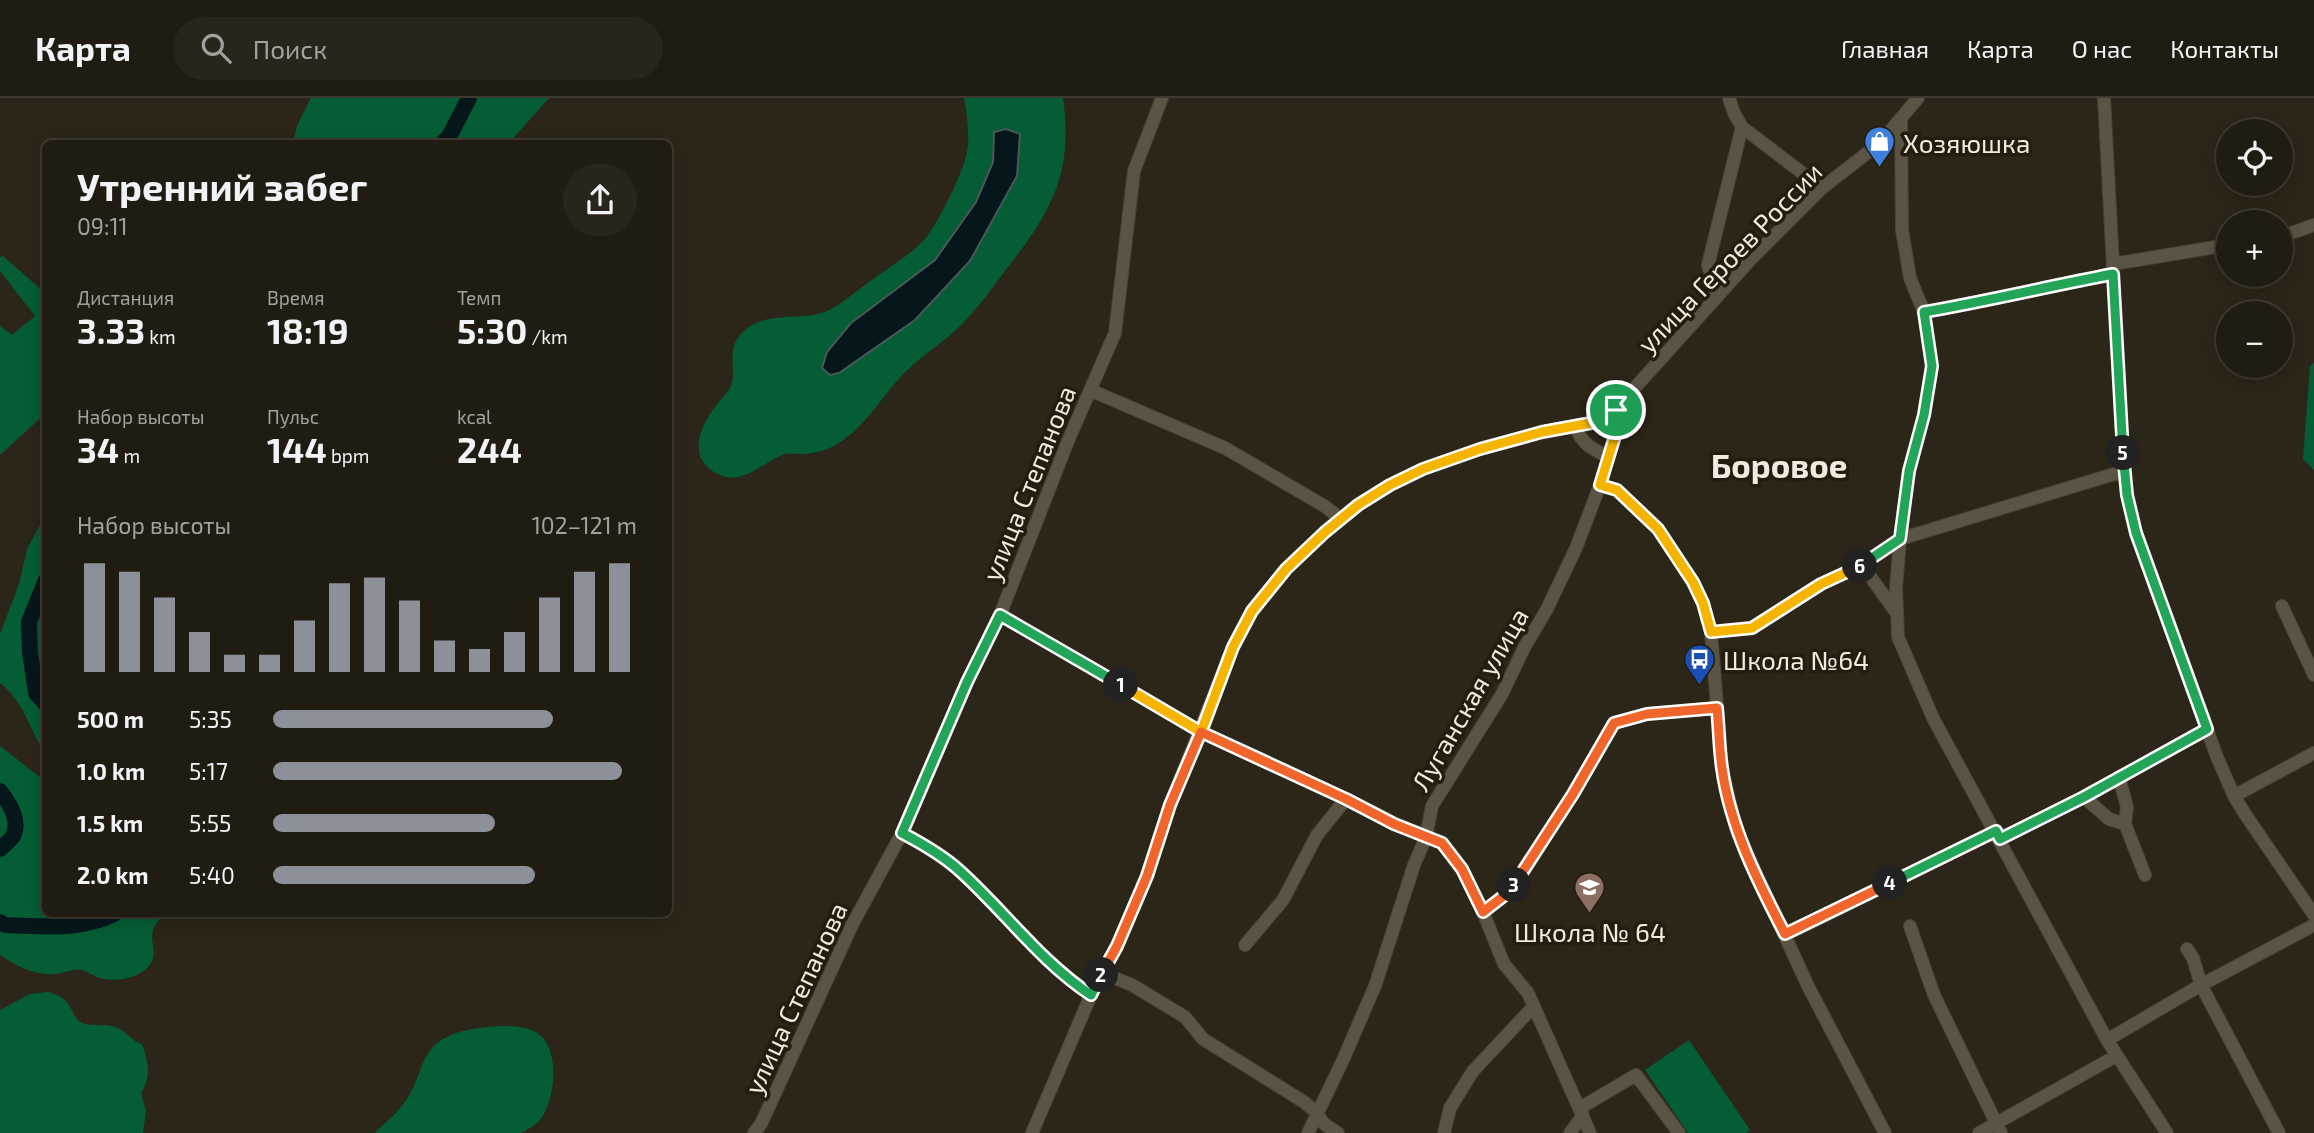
<!DOCTYPE html>
<html lang="ru">
<head>
<meta charset="utf-8">
<style>
  :root { --surface:#211c12; --page:#29251b; --text:#f1f3f6; --muted:#a2a19f; --line:#3e3a32; --accent:#8c9099 }
  body { margin:0; font-family:"Exo 2",sans-serif; background:var(--page); color:var(--text); height:100vh; display:flex; flex-direction:column; font-size:26px; white-space:nowrap }
  * { box-sizing:border-box; margin:0 }
  p { font-size:23px; color:var(--muted) }
  .icon { flex:none; width:38px; height:38px; fill:none; stroke:currentColor; stroke-width:2; stroke-linecap:round; stroke-linejoin:round }
  .map { position:relative; flex:1; overflow:hidden }
  .details { position:absolute; left:42px; top:42px; width:630px; height:777px; display:flex; flex-direction:column; background:var(--surface); border-radius:10px; box-shadow:0 4px 18px #0003,0 0 0 2px var(--line) }
  .details>* { flex:none }
  .tools { position:absolute; left:2216px; top:21px; display:grid; gap:14px }
  .tools a { display:grid; place-items:center; width:77px; height:77px; border-radius:50%; background:var(--surface); box-shadow:0 4px 18px #0003,0 0 0 2px var(--line); font-size:35px }
  .pin { position:absolute; display:grid; place-items:center; width:60px; height:60px; color:#fff; margin:-30px; border:4px solid #fff; border-radius:50%; box-shadow:0 2px 7px #0007 }
  .km { position:absolute; width:35px; height:35px; margin:-18px; border-radius:50%; background:#222; color:#fff; font-size:19px; line-height:35px; text-align:center }
  .round { display:grid; place-items:center; flex:none; width:74px; height:74px; border-radius:37px; background:var(--page) }
  .summary { display:flex; align-items:center; justify-content:space-between; height:119px; padding:0 35px }
  h1 { font-size:38px; font-weight:700; line-height:52px }
  .figures { display:grid; grid-template-columns:repeat(3,1fr); gap:10px; height:119px; padding:7px 35px }
  .figures div { display:grid; align-content:center }
  .figures b { font-size:35px; font-weight:700 }
  .figures small { font-size:19px; font-weight:400 }
  .figures p { font-size:19px }
  .chart { height:196px; padding:14px 35px }
  .chart p { display:flex; justify-content:space-between }
  .chart svg { width:100%; height:126px; margin-top:7px; stroke:var(--accent); stroke-width:6 }
  ul { padding:0 35px; list-style:none; font-size:23px }
  li { display:grid; grid-template-columns:112px 84px 1fr; align-items:center; height:52px }
  li i { height:18px; border-radius:9px; background:var(--accent) }
  header { display:flex; align-items:center; gap:42px; box-sizing:border-box; height:98px; padding:0 35px; background:var(--surface); border-bottom:2px solid var(--line) }
  header strong { font-size:33px }
  nav { display:flex; gap:38px; margin-inline-start:auto; font-size:24px }
  .search { width:490px; height:63px; background:var(--page); display:flex; align-items:center; gap:18px; box-sizing:border-box; padding:0 24px; border-radius:38px; color:var(--muted); font-size:26px }
  .map>svg:first-child { display:block }
</style>
</head>
<body>
<header>
<strong>Карта</strong>
<div class="search"><svg class="icon" aria-label="search" viewBox="0 0 24 24"><circle cx="10" cy="10" r="6"/><path d="M15 15l6 6"/></svg>Поиск</div>
<nav><a>Главная</a><a>Карта</a><a>О нас</a><a>Контакты</a></nav>
</header>
<div class="map">
<svg width="2314" height="1035" viewBox="0 0 2314 1035">
  <rect width="100%" height="100%" fill="#2c2618"/>
  <path fill="#055d35" d="M311 0H549L509 45H293L297 28Z
    M964 0H1063C1074 77 1050 116 1004 174 990 193 976 213 959 229 945 243 928 253 913 267 887 289 871 323 842 343 830 351 816 356 802 356 794 356 787 354 780 358 760 367 740 389 716 375 710 372 704 366 701 360 692 338 711 312 725 297 744 276 720 255 744 233 766 212 801 224 827 213 844 205 857 192 872 182 889 169 909 158 924 142 937 128 964 73 967 54 970 37 967 17 964 0Z
    M3 158 45 195 46 315 0 357V228L12 237 35 218 0 173V159Z
    M2314 265V372L2303 361 2310 268Z
    M45 418V655C29 631 24 603 0 585V536L19 486 27 451Z
    M0 648 45 683 46 816H165C161 820 154 826 153 833 149 846 160 855 148 869 137 881 112 885 97 879 92 877 87 873 82 872 74 870 64 875 56 876 36 878 16 868 0 857Z
    M47 894C75 899 70 920 82 925 92 929 105 925 115 929 127 933 131 943 142 946 148 963 152 979 141 995L146 1013 143 1035H0V912L30 896Z
    M504 928C516 928 531 929 541 938 560 955 555 1004 540 1022 535 1028 528 1031 521 1035H375C386 1023 400 1014 408 999 417 985 420 967 429 954 444 932 479 929 504 928Z
    M1689 942 1750 1032 1746 1035H1688L1645 972Z"/>
  <path fill="#06171c" stroke="#4c5757" stroke-width="2" d="M1006 31 1020 36 1017 78 970 163 915 222 839 275 830 277 822 270 827 254 851 225 935 162 976 104 993 64 994 34Z"/>
  <g fill="none" stroke-linecap="round" stroke-linejoin="round">
    <path stroke="#06171c" stroke-width="16" d="M442 46 450 37 469 0
      M46 482 29 524 30 554 36 595 46 606
      M0 693C9 705 21 722 13 738 11 742 4 747 0 751
      M0 824 5 827C42 828 81 833 114 816"/>
    <defs>
      <path id="minor" d="M1729 0 1734 15 1742 29
        M2104 0 2124 373 2127 397 2136 435 2217 659 2234 698 2245 716 2314 817
        M1901 21 1902 132 1910 180 1924 214 1932 268 1924 317 1909 373 1900 441 1896 490 1898 539 1933 620 2107 942 2167 1035
        M2280 139 2314 127
        M2113 166 2228 147
        M1717 198 1708 167 1742 29 1822 90
        M1924 214C1987 203 2050 188 2113 176
        M1090 292 1225 350 1326 409 1341 421
        M1576 329C1581 346 1594 352 1609 359
        M1862 467 1895 513
        M2282 508 2314 577
        M1000 517 1201 634 1346 701 1394 725 1442 745 1462 771 1483 814 1504 866 1528 895 1590 1035
        M1711 534 1752 530 1821 486 1862 467 1900 441 2124 373
        M2234 698 2314 655
        M2084 699 2109 721 2125 726 2127 709 2119 679
        M2125 726 2145 777
        M902 735C923 746 943 758 961 774 1005 814 1041 864 1091 897
        M2000 741 2084 699 2207 631
        M1483 814 1510 793 1573 696 1614 625 1647 616 1717 610
        M1910 828 1934 897 2001 1035
        M1785 837 1996 733
        M1245 847 1283 802 1317 737 1346 701
        M2187 851 2193 860 2201 887 2279 1035
        M1102 875 1132 887 1185 919 1203 941 1304 1004 1316 1014 1324 1026 1338 1035
        M2107 942 2201 887 2314 827
        M1580 1010 1636 977 1679 1035
        M754 1035 761 1026 852 827 902 735 967 584 1000 517 1068 343 1115 235 1134 73 1162 0
        M1032 1035 1091 897 1117 848 1147 778 1170 707 1233 549 1252 513 1286 471 1325 434 1358 407 1390 387 1423 371 1480 351 1542 334 1591 325 1616 312
        M1308 1035 1343 962 1375 888 1414 767 1426 739 1432 708 1502 596 1524 550 1547 511 1576 450 1600 387
        M1444 1035 1450 1010 1473 973 1534 908
        M1570 1035 1583 1017
        M1885 1035 1808 888 1737 734 1722 670 1711 534 1703 505 1693 484 1658 431 1617 392 1600 387 1615 338 1616 312 1631 294 1751 161 1822 90 1880 45 1918 0
        M1979 1035 2116 958"/>
    </defs>
    <use href="#minor" stroke="#494438" stroke-width="14"/>
    <use href="#minor" stroke="#5b5444" stroke-width="12"/>
  </g>
  <g fill="none" stroke-linecap="round" stroke-linejoin="round">
    <defs>
      <path id="split-1" d="M1121 587 1201 634 1233 549 1252 513 1286 471 1325 434 1358 407 1390 387 1423 371 1480 351 1542 334 1591 325 1616 312"/>
      <path id="split-2" d="M1101 877 1091 897C1041 864 1005 814 961 774 944 758 923 746 902 735L967 584 1000 517 1121 587"/>
      <path id="split-3" d="M1101 877 1117 848 1147 778 1170 707 1201 634 1346 701 1394 726 1442 745 1462 771 1483 814 1510 793 1514 787"/>
      <path id="split-4" d="M1514 787 1573 696 1614 625 1647 616 1717 610C1719 630 1719 650 1722 670 1730 729 1758 784 1785 836L1890 785"/>
      <path id="split-5" d="M1890 785 1996 733 2000 741 2084 699 2207 631 2136 435 2127 397 2123 355"/>
      <path id="split-6" d="M1860 468 1900 441 1909 373 1924 317 1932 268 1924 214C1987 203 2050 188 2113 176L2123 355"/>
      <path id="split-7" d="M1616 312 1615 338 1600 387 1617 392 1658 431 1693 484 1703 505 1711 534 1752 530 1821 486 1860 468"/>
    </defs>
    <use href="#split-1" stroke="#fff" stroke-width="14"/>
    <use href="#split-2" stroke="#fff" stroke-width="14"/>
    <use href="#split-3" stroke="#fff" stroke-width="14"/>
    <use href="#split-4" stroke="#fff" stroke-width="14"/>
    <use href="#split-5" stroke="#fff" stroke-width="14"/>
    <use href="#split-6" stroke="#fff" stroke-width="14"/>
    <use href="#split-7" stroke="#fff" stroke-width="14"/>
    <use href="#split-1" stroke="#f5b400" stroke-width="9"/>
    <use href="#split-2" stroke="#22a559" stroke-width="9"/>
    <use href="#split-3" stroke="#f0652b" stroke-width="9"/>
    <use href="#split-4" stroke="#f0652b" stroke-width="9"/>
    <use href="#split-5" stroke="#22a559" stroke-width="9"/>
    <use href="#split-6" stroke="#22a559" stroke-width="9"/>
    <use href="#split-7" stroke="#f5b400" stroke-width="9"/>
  </g>
  <defs>
    <symbol id="shop-pin" viewBox="-11 -11 22 30"><path d="M0 17L-7.5 6A9.5 9.5 0 1 1 7.5 6Z" fill="#3f7fe0" stroke="#231d0e"/><path d="M-5-2.5h2.3a2.7 3.5 0 0 1 5.4 0H5L5.5 6h-11ZM-1.5-2.5h3a1.5 2.3 0 0 0-3 0Z" fill="#fff"/></symbol>
    <symbol id="bus-pin" viewBox="-11 -11 22 30"><path d="M0 17L-7.5 6A9.5 9.5 0 1 1 7.5 6Z" fill="#1a4fb4" stroke="#231d0e"/><path d="M-5-6H5V4H4V6H2V4H-2V6H-4V4H-5ZM-3.5-4V0h7V-4ZM-3.5 1.2v1.5H-2V1.2ZM2 1.2v1.5H3.5V1.2Z" fill="#fff"/></symbol>
    <symbol id="school-pin" viewBox="-11 -11 22 30"><path d="M0 17L-7.5 6A9.5 9.5 0 1 1 7.5 6Z" fill="#8d6e63" stroke="#231d0e"/><path d="M0-5L7-2L0 1L-7-2ZM-4 1L0 2.5L4 1V4Q0 6-4 4Z" fill="#fff"/></symbol>
  </defs>
  <g fill-rule="evenodd">
    <use href="#shop-pin" x="1862" y="26" width="35" height="47"/>
    <use href="#bus-pin" x="1682" y="544" width="35" height="47"/>
    <use href="#school-pin" x="1572" y="772" width="35" height="47"/>
  </g>
  <g text-anchor="middle" dominant-baseline="central" stroke-width="7" stroke-linejoin="round" paint-order="stroke">
    <g font-size="26" fill="#efebe1" stroke="#231d0e" text-anchor="start">
      <text x="1903" y="44">Хозяюшка</text>
      <text x="1723" y="561">Школа №64</text>
      <text x="1590" y="833" text-anchor="middle">Школа № 64</text>
    </g>
    <g font-size="26" fill="#efebe1" stroke="#231d0e">
      <text transform="translate(1729 159) rotate(-46)">улица Героев России</text>
      <text transform="translate(1028 385) rotate(-68)">улица Степанова</text>
      <text transform="translate(1469 601) rotate(-60)">Луганская улица</text>
      <text transform="translate(795 900) rotate(-65)">улица Степанова</text>
    </g>
    <g font-size="33" font-weight="bold" fill="#efebe1" stroke="#231d0e">
      <text x="1779" y="367">Боровое</text>
    </g>
  </g>
</svg>
<div class="tools">
<a><svg class="icon" aria-label="locate" viewBox="0 0 24 24"><circle cx="12" cy="12" r="6"/><path d="M12 2v4M12 18v4M2 12h4M18 12h4"/></svg></a>
<a>+</a>
<a>−</a>
</div>
<div class="pin" style="left:1616px;top:312px;background:#1e9e55"><svg class="icon" aria-label="arrive" viewBox="0 0 24 24"><path d="M6 21V4h12l-3 4 3 4H6"/></svg></div>
<b class="km" style="left:1121px;top:587px">1</b>
<b class="km" style="left:1101px;top:877px">2</b>
<b class="km" style="left:1514px;top:787px">3</b>
<b class="km" style="left:1890px;top:785px">4</b>
<b class="km" style="left:2123px;top:355px">5</b>
<b class="km" style="left:1860px;top:468px">6</b>
<section class="details">
<div class="summary"><div><h1>Утренний забег</h1><p>09:11</p></div><a class="round"><svg class="icon" aria-label="share" viewBox="0 0 24 24"><path d="M12 15V3M7 8l5-5 5 5M5 13v7h14v-7"/></svg></a></div>
<div class="figures">
<div><p>Дистанция</p><b>3.33<small> km</small></b></div>
<div><p>Время</p><b>18:19</b></div>
<div><p>Темп</p><b>5:30<small> /km</small></b></div>
</div>
<div class="figures">
<div><p>Набор высоты</p><b>34<small> m</small></b></div>
<div><p>Пульс</p><b>144<small> bpm</small></b></div>
<div><p>kcal</p><b>244</b></div>
</div>
<div class="chart"><p><span>Набор высоты</span>102–121 m</p>
<svg viewBox="0 0 160 44" preserveAspectRatio="none"><path d="M5 44V6M15 44V9M25 44V18M35 44V30M45 44V38M55 44V38M65 44V26M75 44V13M85 44V11M95 44V19M105 44V33M115 44V36M125 44V30M135 44V18M145 44V9M155 44V6"/></svg>
</div>
<ul>
<li><b>500 m</b>5:35<i style="width:77%"></i></li>
<li><b>1.0 km</b>5:17<i style="width:96%"></i></li>
<li><b>1.5 km</b>5:55<i style="width:61%"></i></li>
<li><b>2.0 km</b>5:40<i style="width:72%"></i></li>
</ul>
</section>
</div>
</body>
</html>
